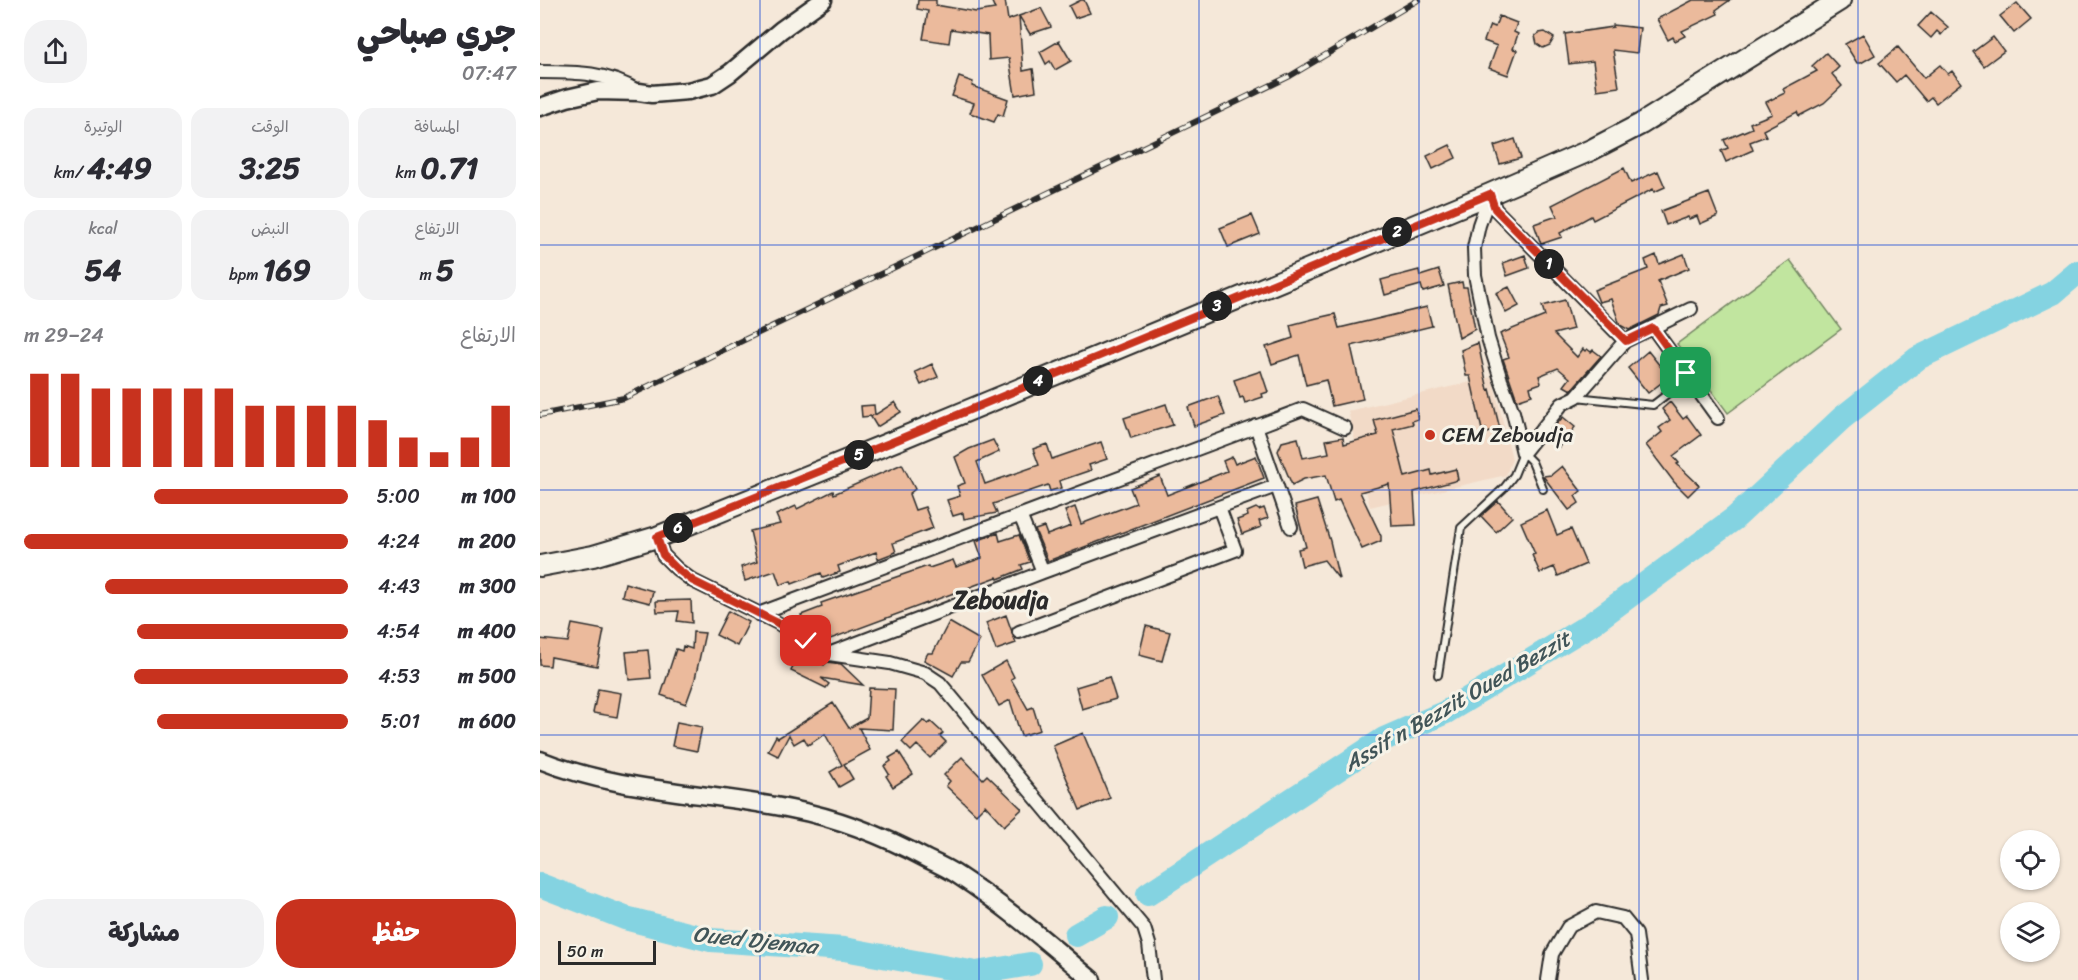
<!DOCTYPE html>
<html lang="ar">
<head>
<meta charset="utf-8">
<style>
  :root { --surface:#fff; --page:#f2f2f3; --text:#2b2b33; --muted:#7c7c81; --accent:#c8321e }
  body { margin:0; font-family:Sriracha,"Playpen Sans Arabic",sans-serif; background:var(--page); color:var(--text); direction:rtl; height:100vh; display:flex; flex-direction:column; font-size:22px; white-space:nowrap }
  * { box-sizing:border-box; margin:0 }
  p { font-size:20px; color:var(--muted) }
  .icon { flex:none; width:33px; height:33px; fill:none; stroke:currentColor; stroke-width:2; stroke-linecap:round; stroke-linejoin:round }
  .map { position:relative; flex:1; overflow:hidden; direction:ltr }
  .drawer { display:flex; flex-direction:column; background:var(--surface); width:540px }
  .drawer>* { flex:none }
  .buttons { position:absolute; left:1460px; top:830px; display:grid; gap:12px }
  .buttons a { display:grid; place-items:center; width:60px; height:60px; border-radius:50%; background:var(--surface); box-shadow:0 2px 4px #0004; font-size:30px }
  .scale { position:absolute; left:18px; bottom:15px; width:98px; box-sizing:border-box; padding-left:6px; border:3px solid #2b2b2b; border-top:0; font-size:16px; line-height:21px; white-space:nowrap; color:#2b2b2b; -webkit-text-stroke:4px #f7f3e8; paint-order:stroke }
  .pin { position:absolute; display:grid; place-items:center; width:51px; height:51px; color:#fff; margin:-26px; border-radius:12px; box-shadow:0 3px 9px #0006 }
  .km { position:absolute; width:30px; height:30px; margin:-15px; border-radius:50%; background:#222; color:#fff; font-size:16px; line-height:30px; text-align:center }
  .round { display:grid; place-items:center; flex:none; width:63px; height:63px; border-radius:24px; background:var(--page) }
  .overview { display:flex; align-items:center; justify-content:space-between; height:102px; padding:0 24px }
  h1 { font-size:33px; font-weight:800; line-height:45px }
  .metrics { display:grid; grid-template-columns:repeat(3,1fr); gap:9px; height:102px; padding:6px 24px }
  .metrics div { display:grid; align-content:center; border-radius:15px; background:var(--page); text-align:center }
  .metrics b { font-size:30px; font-weight:800 }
  .metrics small { font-size:16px; font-weight:400 }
  .metrics p { font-size:16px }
  .chart { height:168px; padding:12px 24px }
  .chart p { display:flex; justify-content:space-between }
  .chart svg { width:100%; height:108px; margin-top:6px; stroke:var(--accent); stroke-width:6 }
  .cta { display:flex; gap:12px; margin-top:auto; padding:12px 24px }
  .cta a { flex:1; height:69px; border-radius:24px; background:var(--accent); color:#fff; font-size:24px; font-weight:800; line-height:69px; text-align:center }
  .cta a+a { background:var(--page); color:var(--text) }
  ul { padding:0 24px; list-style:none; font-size:20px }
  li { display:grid; grid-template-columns:96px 72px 1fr; align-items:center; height:45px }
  li i { height:15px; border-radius:8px; background:var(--accent) }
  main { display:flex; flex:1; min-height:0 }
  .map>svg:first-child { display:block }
</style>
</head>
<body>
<main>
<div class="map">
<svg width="1538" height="980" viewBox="0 0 1538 980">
  <rect width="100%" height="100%" fill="#f5e8d9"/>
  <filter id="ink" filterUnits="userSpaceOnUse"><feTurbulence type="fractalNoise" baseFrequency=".0167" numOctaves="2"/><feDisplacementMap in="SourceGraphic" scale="12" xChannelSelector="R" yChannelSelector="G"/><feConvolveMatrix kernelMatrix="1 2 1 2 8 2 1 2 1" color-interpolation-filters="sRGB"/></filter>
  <g filter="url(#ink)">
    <path fill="#f2dac7" d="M952 377 972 459 966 475 830 507 808 411Z"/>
    <path fill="#c1e59f" stroke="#768865" stroke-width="1.5" d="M1250 260 1301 329 1188 413 1137 344Z"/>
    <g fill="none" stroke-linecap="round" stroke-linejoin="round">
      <path stroke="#84d3e1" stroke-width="24" d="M0 885 85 918 171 940 304 949 436 973 449 980
        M608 894 844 739 906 712 1051 624 1195 518 1302 418 1378 358 1513 293 1538 272
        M536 935 567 917
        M436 973 490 964"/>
    </g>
    <path fill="#ebba9c" stroke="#2b2b2b" stroke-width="1.5" d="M378 0H396V5L436 12 455 9 451 0H465L468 20 479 16 483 71 493 69 496 91 475 95 469 58 449 60 448 35 411 29 409 43 383 39 388 11 377 9Z
      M541 0H544L550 13 535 18 529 6Z
      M1153 0H1190L1176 10 1178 14 1142 31 1145 36 1135 41 1133 37 1128 40 1117 19Z
      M1477 3 1491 19 1474 33 1460 16Z
      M501 8 511 27 490 34 479 16Z
      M1391 12 1408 27 1401 35 1397 31 1391 38 1378 26Z
      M959 16 977 23 974 32 978 34 973 49 977 50 968 75 949 68 957 46 944 41 950 25 955 27Z
      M1073 25 1100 28 1097 53 1073 50 1079 87 1057 90 1053 61 1029 64 1025 34 1073 27Z
      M1005 32 1014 38 1010 45 1003 48 997 44 995 36 999 33Z
      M1323 34 1335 55 1321 63H1317L1305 44Z
      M1453 37 1464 51 1444 66 1433 52Z
      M519 41 531 61 515 70 510 61 506 64 500 52Z
      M1358 47 1384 78 1400 65 1408 74 1412 71 1421 83 1396 103 1391 97 1386 101 1364 75 1356 82 1339 63Z
      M1286 53 1299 67 1292 74 1302 86 1284 103 1259 116 1257 112 1223 130 1226 136 1210 142 1213 150 1186 162 1181 151 1188 148 1184 140 1212 128 1210 123 1232 114 1226 102 1245 93 1243 89 1277 71 1272 66Z
      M419 77 433 82 432 86 468 99 463 116 458 114 454 122 430 113 434 103 412 96Z
      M975 139 981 158 960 164 954 146Z
      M910 145 916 158 893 169 887 156Z
      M1084 168 1091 183 1118 171 1125 187 1114 192 1113 189 1053 220 1051 216 1020 233 1022 237 1001 244 994 224 1017 216 1012 205Z
      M1169 193 1178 216 1160 224 1157 216 1149 219 1148 217 1126 225 1121 211Z
      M712 215 720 234 688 247 680 228Z
      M1144 254 1149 268 1118 281 1128 306 1121 308 1119 315 1089 330 1080 325 1071 299 1059 302 1054 290 1108 269 1105 260 1116 255 1119 264Z
      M985 255 989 268 967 276 963 263Z
      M879 270 880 276 899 270 904 286 883 292 881 285 845 295 841 280Z
      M922 282 923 287H927L935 329 919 338 908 285Z
      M969 287 979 306 966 313 956 293Z
      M1025 300 1033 329 1014 334 1037 357 1043 349 1045 351 1047 349 1051 352 1053 350 1061 356 1031 390 1024 386 1030 378 1018 368 999 376 1001 383 990 387 992 395 977 400 963 359 969 357 960 334 1005 316 1002 306Z
      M887 307 892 326 811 346 823 399 792 406 786 380 766 385 759 355 732 364 726 347 753 338 750 325 777 318 795 314 799 328Z
      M938 343 948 390 950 389 960 429 947 433 946 429 942 430 930 376H926L921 350Z
      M1108 351 1129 377 1108 393 1088 368Z
      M392 364 398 377 381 385 375 372Z
      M721 371 728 392 722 394 723 397 705 403 703 397 700 398 694 380Z
      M678 396 685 415 654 426 648 407Z
      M355 402 361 412 337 427 331 417 332 416 322 417 321 406 334 405 335 415Z
      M1130 402 1143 419 1147 416 1161 435 1133 456 1139 463 1137 464 1159 485 1148 496 1134 482 1106 445 1122 432 1119 428 1130 420 1122 409Z
      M626 404 633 425 591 438 584 418Z
      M876 409 878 419 872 421 873 424 853 429 865 477 891 470 892 475 916 469 918 480 874 492 876 525 852 526 849 484 820 492 841 536V541L822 549 799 500 794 502 786 475 764 479 752 485 738 451 742 442 758 438 763 458 789 453 786 440 803 437 804 444 838 435 834 420Z
      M1023 417 1035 427 1019 447 1010 439 1019 428 1015 426Z
      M453 440 459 452 437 462 445 484 499 465 493 449 507 444 512 459 561 442 567 459 549 465 551 470 519 481 521 488 510 491 508 485 453 504 457 513 424 519 423 513 413 516 407 500 420 496 417 486 425 483 415 457 429 449Z
      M716 456 724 478 508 561 495 530 504 527 507 535 531 526 525 511 535 507 541 524 596 503 590 488 620 476 627 495 687 471 683 461 692 457 695 464Z
      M362 464 375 489 369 494 375 510 385 507 393 528 353 543 356 552 338 559 336 552 298 566 300 572 283 578 281 573 252 584 251 581 240 585 235 571 205 581 201 567 217 562 210 531 240 524 236 515 256 506 257 509 293 491 294 494Z
      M1022 466 1041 491 1035 496 1039 503 1029 510 1003 476 1011 475Z
      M777 500 790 541 799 579 784 560 762 566 758 549 766 547 755 506Z
      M958 501 972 517 956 532 941 516Z
      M716 508 719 510 724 508 728 518 719 521 721 527 702 534 697 520 708 516 707 512Z
      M1007 510 1017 535 1031 529 1046 564 1018 576 1014 567 1000 573 992 555 995 554 981 522Z
      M458 533 460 541 479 535 490 562 481 565 483 569 458 579 457 577 285 641 267 631 261 615 282 607 281 603 388 566 389 568 413 560 416 567 442 558 436 541Z
      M85 583 113 591 110 603 82 596Z
      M151 600 152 623 137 621 139 611 117 612 116 601Z
      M188 611 209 622 197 646 176 635Z
      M466 615 476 643 456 650 446 623Z
      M409 622 440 640 428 662H421L413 676 384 660 388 653H393Z
      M32 624 64 630 57 666 11 657 10 666 0 665V639L28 642Z
      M606 626 630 632 622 661 599 655Z
      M153 632 165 633 155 679 146 704 121 695 136 649 142 651 143 646 152 649Z
      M108 650 111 678 89 680 86 652Z
      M260 653 284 665 287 662 301 664 323 685 281 678 289 684 286 688 251 671Z
      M466 661 474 677 471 679 488 709 493 707 500 730 481 736 470 700 459 706 442 675Z
      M569 677 576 699 542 709 536 687Z
      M329 688 355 689 353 730 319 728 330 750 304 764 313 779 299 787 290 772 302 765 285 734 268 745 264 738 254 744 249 735 238 756 228 751 236 736 238 738 293 703 309 728 327 718Z
      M58 689 81 693 77 717 53 713Z
      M384 720 388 724 391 722 403 733 400 736 406 742 390 758 377 745 371 751 362 742Z
      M137 722 162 727 157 751 132 746Z
      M543 733 570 798 540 810 513 746Z
      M359 752 373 774 353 787 346 776 349 774 344 766 351 761 349 758Z
      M422 757 443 779 447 775 482 809 464 826 445 805 436 814 406 786 410 781 404 775Z"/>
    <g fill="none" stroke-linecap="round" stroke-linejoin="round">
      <defs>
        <path id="service" d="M1036 397 1113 405 1135 388
          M898 675 921 528 964 488 974 475 983 453 992 462 1003 489"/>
        <path id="minor" d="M0 72C36 72 68 72 99 92
          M950 194 939 225 934 248 935 275 948 338 961 380 973 412 983 453
          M950 194 955 209 1085 341
          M1113 328 1178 418
          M716 426 751 527
          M983 453 1022 404 1036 397 1085 341 1151 309
          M480 515 503 572
          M117 537 123 555 137 569 153 581 236 622 289 654 350 663 385 673 400 683 604 928 609 944 613 980
          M218 614 763 409 805 428
          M479 632 695 550 679 507
          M291 653 503 572 736 486
          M1008 980 1012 954 1028 927 1056 912 1083 918 1096 934 1102 980"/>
        <path id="secondary" d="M0 107 27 98 58 91 99 92 112 94 148 91 172 85 190 73 241 30 283 0
          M0 760C80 792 167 792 251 809 298 818 344 836 387 859 398 864 409 869 419 876 467 907 509 944 552 980"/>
        <path id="primary" d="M0 566 53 556 117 537 357 440 950 194 1051 150 1101 124 1300 0"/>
      </defs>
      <use href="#service" stroke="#2b2b2b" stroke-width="10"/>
      <use href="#minor" stroke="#2b2b2b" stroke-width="16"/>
      <use href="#secondary" stroke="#2b2b2b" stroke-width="21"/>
      <use href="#primary" stroke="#2b2b2b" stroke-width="24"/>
      <use href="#service" stroke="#f7f3e8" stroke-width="6"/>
      <use href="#minor" stroke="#f7f3e8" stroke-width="12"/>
      <use href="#secondary" stroke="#f7f3e8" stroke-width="16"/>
      <use href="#primary" stroke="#f7f3e8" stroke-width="20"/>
      <defs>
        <path id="rail" d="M0 415 84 398 750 76 878 0"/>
      </defs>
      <use href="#rail" stroke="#2b2b2b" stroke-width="6"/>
      <use href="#rail" stroke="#f7f3e8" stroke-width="4" stroke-dasharray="11" stroke-linecap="butt"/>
    </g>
  </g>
  <g fill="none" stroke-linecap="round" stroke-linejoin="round" filter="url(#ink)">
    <defs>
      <path id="route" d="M266 641 236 622 153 581 137 569 123 555 117 537 357 440 950 194 955 209 1086 341 1113 328 1146 373"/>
    </defs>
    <use href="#route" stroke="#fff" stroke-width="12"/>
    <use href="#route" stroke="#c8321e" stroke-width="8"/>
  </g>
  <path fill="none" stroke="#1d4ed8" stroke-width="1.5" stroke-opacity="0.55" d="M220 0V980M439 0V980M659 0V980M879 0V980M1099 0V980M1318 0V980M0 245H1538M0 490H1538M0 735H1538"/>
  <circle fill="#c8321e" stroke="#f7f3e8" stroke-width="2" cx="890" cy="435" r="6"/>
  <g text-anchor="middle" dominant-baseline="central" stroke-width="6" stroke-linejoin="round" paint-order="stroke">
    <g font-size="21" fill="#2b2b2b" stroke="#f7f3e8" text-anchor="start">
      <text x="902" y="435">CEM Zeboudja</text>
    </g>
    <g font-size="22" font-style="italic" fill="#415558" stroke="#f7f3e8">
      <text transform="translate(917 701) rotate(-30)">Assif n Bezzit Oued Bezzit</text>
      <text transform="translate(215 940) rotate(6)">Oued Djemaa</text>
    </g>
    <g font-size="24" font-weight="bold" fill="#2b2b2b" stroke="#f7f3e8">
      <text x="461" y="600">Zeboudja</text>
    </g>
  </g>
</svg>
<div class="buttons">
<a><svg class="icon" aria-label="locate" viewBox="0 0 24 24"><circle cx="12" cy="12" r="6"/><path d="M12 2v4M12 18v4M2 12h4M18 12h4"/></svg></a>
<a><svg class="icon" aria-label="layers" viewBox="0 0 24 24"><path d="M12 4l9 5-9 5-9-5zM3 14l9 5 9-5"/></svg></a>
</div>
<div class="scale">50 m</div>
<div class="pin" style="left:1146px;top:373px;background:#1e9e55"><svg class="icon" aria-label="arrive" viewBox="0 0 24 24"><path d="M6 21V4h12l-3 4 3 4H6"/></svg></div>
<div class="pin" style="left:266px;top:641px;background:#d93025"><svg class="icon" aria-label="check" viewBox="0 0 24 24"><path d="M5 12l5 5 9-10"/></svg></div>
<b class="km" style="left:1009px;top:264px">1</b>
<b class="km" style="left:857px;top:232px">2</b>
<b class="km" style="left:677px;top:306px">3</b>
<b class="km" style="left:498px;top:381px">4</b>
<b class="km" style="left:319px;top:455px">5</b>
<b class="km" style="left:138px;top:528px">6</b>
</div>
<section class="drawer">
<div class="overview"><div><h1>جري صباحي</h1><p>07:47</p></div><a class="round"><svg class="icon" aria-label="share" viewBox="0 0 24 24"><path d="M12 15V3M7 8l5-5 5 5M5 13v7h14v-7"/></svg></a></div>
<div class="metrics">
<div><p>المسافة</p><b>0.71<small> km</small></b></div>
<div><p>الوقت</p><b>3:25</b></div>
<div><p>الوتيرة</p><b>4:49<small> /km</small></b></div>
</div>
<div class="metrics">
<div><p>الارتفاع</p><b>5<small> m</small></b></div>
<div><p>النبض</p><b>169<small> bpm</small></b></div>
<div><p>kcal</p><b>54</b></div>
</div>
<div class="chart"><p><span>الارتفاع</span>24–29 m</p>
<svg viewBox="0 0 160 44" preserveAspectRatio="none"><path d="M5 44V6M15 44V6M25 44V12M35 44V12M45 44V12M55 44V12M65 44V12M75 44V19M85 44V19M95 44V19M105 44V19M115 44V25M125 44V32M135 44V38M145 44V32M155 44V19"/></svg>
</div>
<ul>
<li><b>100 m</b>5:00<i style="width:60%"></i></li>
<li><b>200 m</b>4:24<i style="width:100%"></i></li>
<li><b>300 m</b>4:43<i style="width:75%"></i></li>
<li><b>400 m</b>4:54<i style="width:65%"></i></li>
<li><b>500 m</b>4:53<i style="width:66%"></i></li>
<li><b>600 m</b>5:01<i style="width:59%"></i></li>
</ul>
<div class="cta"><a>حفظ</a><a>مشاركة</a></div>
</section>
</main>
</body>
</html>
